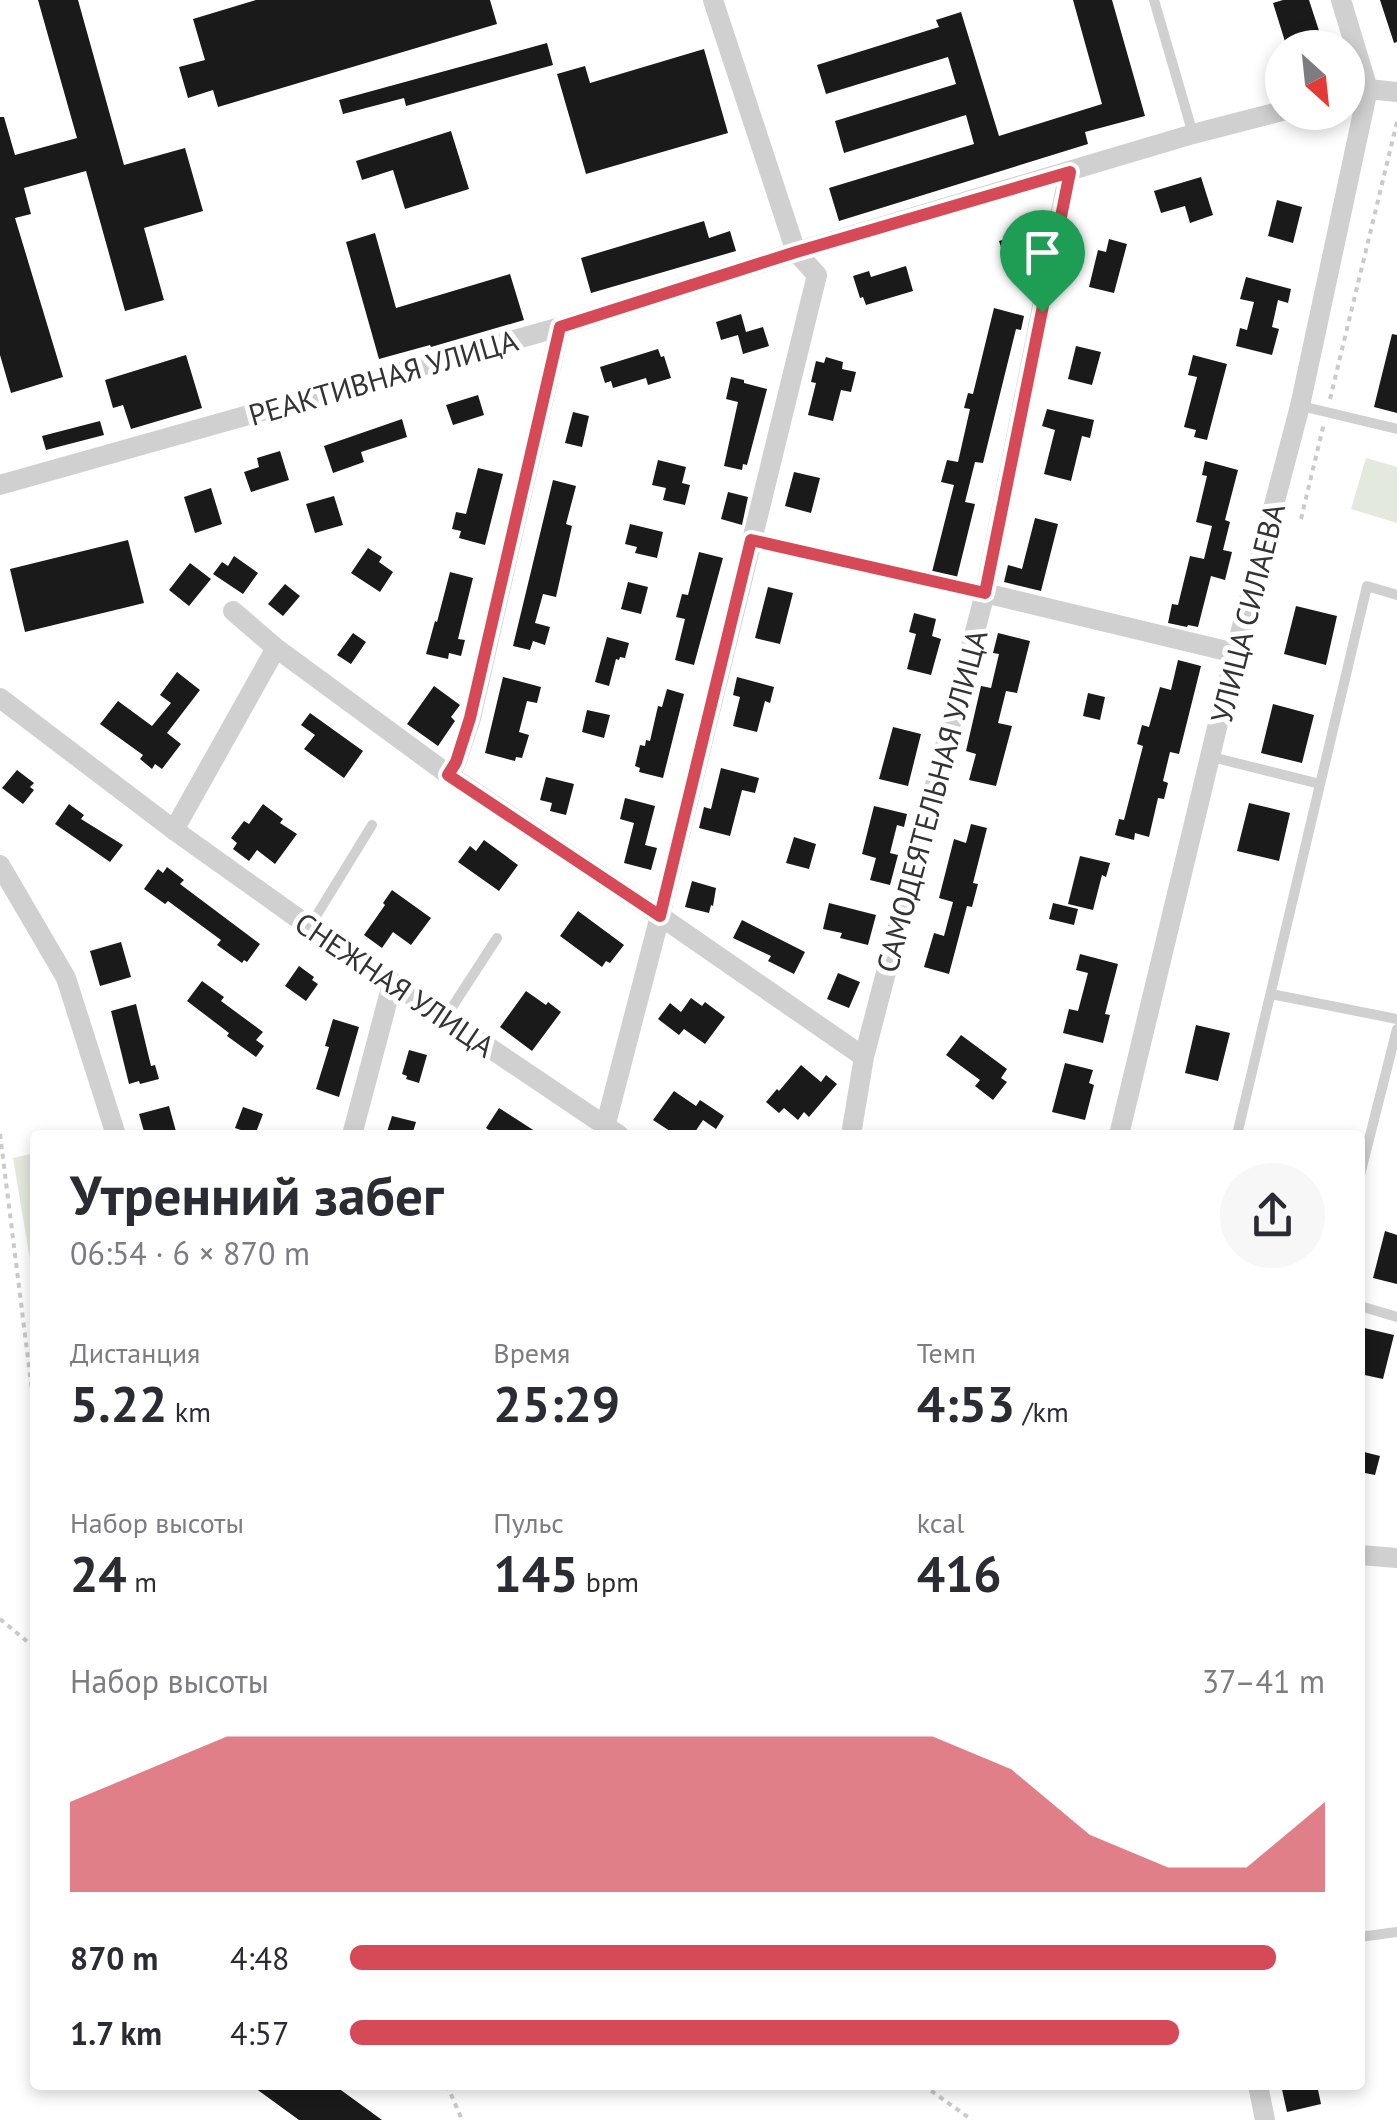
<!DOCTYPE html>
<html lang="ru">
<head>
<meta charset="utf-8">
<style>
  :root { --surface:#fff; --page:#f7f7f7; --text:#2b2b33; --muted:#7c7c81; --accent:#d54a56 }
  body { margin:0; font-family:"PT Sans",sans-serif; background:var(--page); color:var(--text); height:100vh; display:flex; flex-direction:column; font-size:38px; white-space:nowrap }
  * { box-sizing:border-box; margin:0 }
  p { font-size:32px; color:var(--muted) }
  .icon { flex:none; width:55px; height:55px; fill:none; stroke:currentColor; stroke-width:2; stroke-linecap:round; stroke-linejoin:round }
  .map { position:relative; flex:1; overflow:hidden }
  .panel { position:absolute; left:30px; top:1130px; width:1335px; height:960px; display:flex; flex-direction:column; background:var(--surface); border-radius:10px; box-shadow:0 5px 15px #0003 }
  .panel>* { flex:none }
  .needle { width:65px; rotate:153deg }
  .controls { position:absolute; left:1265px; top:30px; display:grid; gap:20px }
  .controls a { display:grid; place-items:center; width:100px; height:100px; border-radius:50%; background:var(--surface); box-shadow:0 5px 15px #0003; font-size:50px }
  .pin { position:absolute; display:grid; place-items:center; width:85px; height:85px; color:#fff; margin:-102px -42px; border-radius:50% 50% 50% 0; rotate:-45deg; box-shadow:0 0 10px #0007 }
  .pin .icon { rotate:45deg }
  .round { display:grid; place-items:center; flex:none; width:105px; height:105px; border-radius:52px; background:var(--page) }
  .headline { display:flex; align-items:center; justify-content:space-between; height:170px; padding:0 40px }
  h1 { font-size:55px; font-weight:800; line-height:75px }
  .figures { display:grid; grid-template-columns:repeat(3,1fr); gap:15px; height:170px; padding:10px 40px }
  .figures div { display:grid; align-content:center }
  .figures b { font-size:50px; font-weight:800 }
  .figures small { font-size:28px; font-weight:400 }
  .figures p { font-size:28px }
  .chart { height:280px; padding:20px 40px }
  .chart p { display:flex; justify-content:space-between }
  .chart svg { width:100%; height:180px; margin-top:10px; fill:var(--accent); opacity:.7 }
  ul { padding:0 40px; list-style:none; font-size:32px }
  li { display:grid; grid-template-columns:160px 120px 1fr; align-items:center; height:75px }
  li i { height:25px; border-radius:12px; background:var(--accent) }
  .map>svg:first-child { display:block }
</style>
</head>
<body>
<div class="map">
<svg width="1397" height="2120" viewBox="0 0 1397 2120">
  <rect width="100%" height="100%" fill="#fff"/>
  <path fill="#e3e9dd" d="M1366 458 1397 467V523L1351 509Z
    M35 1153V1289L13 1158Z"/>
  <path fill="#1a1a1a" d="M38 0H78L124 165 185 148 203 211 144 228 164 300 125 311 86 171 24 188 31 214 15 218 63 377 11 393 0 355V117H4L15 155 77 138Z
    M256 0H490L497 24 218 107 213 90 188 98 179 67 205 60 193 19Z
    M1073 0H1112L1145 116 1085 132 1088 144 839 221 829 188 974 144 966 115 844 153 835 121 956 84 948 57 826 94 817 65 939 27 936 20 961 12 999 136 1102 104Z
    M1283 0H1309L1323 43 1309 48H1287L1273 3Z
    M1380 0H1397V42L1394 43Z
    M547 43 553 65 406 106 404 98 343 114 339 100Z
    M704 49 728 133 586 174 557 74 585 66 590 83Z
    M451 131 469 189 405 209 393 170 362 180 356 161Z
    M1201 177 1213 215 1190 223 1185 206 1161 213 1154 191Z
    M1277 200 1302 207 1293 243 1268 236Z
    M704 221 709 238 730 231 736 251 591 293 581 258Z
    M375 233 396 308 510 274 524 320 431 347 430 345 379 359 346 242Z
    M1026 233 1032 253 1006 262 999 241Z
    M1109 239 1127 244 1114 293 1089 287 1098 250 1106 252Z
    M906 266 913 291 866 305 863 297 860 298 853 276 869 271 871 277Z
    M1246 277 1291 289 1288 303 1278 300 1272 327 1279 329 1272 355 1236 346 1240 328 1247 330 1254 302 1240 299Z
    M994 308 1024 316 1021 330 1016 329 983 463 975 462 965 502 975 504 957 577 932 572 954 485 941 482 947 460 958 462 970 409 964 408 968 393 973 394Z
    M741 314 746 332 763 327 769 346 743 354 738 335 721 340 716 322Z
    M1392 334 1397 335V413L1374 407Z
    M1076 346 1101 352 1092 385 1068 379Z
    M658 349 661 357 664 356 671 378 648 385 646 378 613 388 611 381 605 383 600 367Z
    M186 355 202 408 131 429 123 405 113 408 105 380Z
    M1193 355 1227 364 1207 440 1194 437 1196 430 1184 427 1197 377 1188 375Z
    M826 357 843 362 842 369 856 372 851 392 841 390 833 421 808 415 816 383 811 382 816 361 824 363Z
    M731 377 744 380V383L767 389 747 465 743 464 742 470 724 466 738 402 726 399Z
    M478 395 484 415 453 425 446 405Z
    M1047 409 1094 420 1090 438 1082 436 1071 481 1044 474 1055 430 1042 426Z
    M573 412 589 416 582 447 565 443Z
    M402 419 407 437 361 452 364 462 333 473 324 446Z
    M100 421 104 435 46 450 42 436Z
    M280 451 289 480 251 492 244 472 259 467 257 458Z
    M658 460 686 467 682 483 690 485 685 505 663 500 666 488 652 485Z
    M1205 461 1238 470 1225 520 1230 522 1223 550 1232 552 1225 580 1211 576 1198 627 1188 625 1187 627 1168 623 1172 604 1178 605 1190 556 1204 559 1212 526 1196 522 1207 476 1202 475Z
    M478 468 503 474 485 545 459 538 461 531 452 529 456 512 466 514Z
    M794 472 820 478 811 513 785 506Z
    M553 480 576 486 566 524 572 526 556 597 543 594 535 623 550 627 545 645 533 641 530 650 513 646Z
    M211 488 222 524 195 533 184 497Z
    M728 492 748 497 742 525 721 519Z
    M334 496 343 525 315 533 306 504Z
    M1035 518 1058 524 1041 591 1004 582 1008 565 1022 569Z
    M630 524 663 532 657 558 635 553 637 547 625 544Z
    M128 540 144 603 25 632 10 569Z
    M368 548 382 557 379 562 393 572 380 592 351 573Z
    M699 552 723 558 694 665 675 660 685 619 676 617 682 594 688 595Z
    M234 556 258 573 243 594 213 574 222 562 228 566Z
    M190 563 211 579 189 606 169 590Z
    M450 572 473 578 458 639 465 640 461 656 449 653 448 659 426 654 435 621 437 622Z
    M628 582 648 587 641 614 621 609Z
    M285 584 300 596 283 616 268 604Z
    M768 587 793 593 780 644 755 638Z
    M1296 606 1337 616 1326 665 1284 654Z
    M914 613 936 619 932 636 941 639 931 675 907 669 916 634 909 632Z
    M353 633 366 642 351 664 337 655Z
    M998 633 1030 641 1017 693 1006 691 998 723 1012 726 996 786 969 780 976 754 966 751 981 686 991 688 999 654 993 653Z
    M607 637 629 643 625 658 620 657 619 660 616 659 609 686 595 682Z
    M1178 660 1201 666 1179 754 1170 752 1163 781 1168 783 1164 799 1158 798 1149 837 1135 833 1134 840 1115 835 1119 819 1124 820 1143 746 1137 744 1142 725 1149 727 1160 687 1171 690Z
    M177 672 200 690 167 733 181 744 162 769 155 764 152 769 140 759 143 755 100 724 118 701 152 726 171 703 160 695Z
    M503 677 541 687 537 703 527 701 519 732 529 735 522 758 516 757 515 761 485 753Z
    M737 677 774 687 770 703 765 701 757 732 733 726 740 697 733 695Z
    M434 686 460 705 451 717 455 721 438 746 407 724Z
    M667 689 684 694 663 778 639 772 640 768 635 766 640 745 645 746 646 740 650 741 658 706 662 707Z
    M1088 693 1105 697 1100 720 1083 716Z
    M1273 704 1314 715 1302 763 1261 753Z
    M587 710 610 715 604 738 582 732Z
    M310 713 363 751 344 778 304 749 315 735 301 725Z
    M893 727 921 734 908 786 879 779Z
    M721 768 759 778 755 793 742 790 730 836 699 828 704 807 711 809Z
    M17 770 34 783 30 787 34 790 23 804 2 788Z
    M546 777 574 784 566 815 550 811 552 803 540 800Z
    M625 798 655 806 645 845 657 848 651 870 624 863 634 823 620 819Z
    M1249 803 1290 813 1279 861 1237 851Z
    M69 804 84 815 81 819 123 845 110 862 55 824Z
    M263 804 283 819 280 823 297 834 275 864 257 850 249 861 233 849 237 843 231 838 244 821 249 824Z
    M874 806 907 814 904 827 897 825 890 853 898 855 890 885 870 880 876 858 862 854Z
    M971 824 987 828 973 883 978 884 972 907 967 906 949 974 924 967 934 933 944 936 953 902 939 898 954 839 966 843Z
    M794 837 816 844 809 869 786 863Z
    M484 840 518 865 499 891 458 862 470 846 476 851Z
    M1080 856 1110 863 1106 877 1102 875 1093 910 1068 904Z
    M167 867 184 880 180 884 260 944 247 962 244 960 242 963 217 945 221 940 168 901 165 904 144 889 158 869 163 873Z
    M692 881 716 888 713 906 711 905 709 913 685 907Z
    M392 890 431 918 411 945 393 932 382 948 364 935 385 905 383 903Z
    M829 903 876 915 868 945 840 938 842 933 823 929Z
    M1053 903 1078 909 1074 925 1049 919Z
    M578 911 624 945 610 963 606 961 602 967 560 936Z
    M742 920 805 952 794 974 768 961 771 956 733 938Z
    M121 942 131 977 100 986 90 951Z
    M1080 954 1118 964 1105 1014 1110 1015 1103 1043 1063 1033 1069 1009 1078 1011 1088 973 1076 970Z
    M299 966 314 977 312 980 318 984 306 1001 285 986Z
    M838 973 860 982 849 1008 827 999Z
    M202 981 224 997 221 1001 263 1032 256 1040 264 1046 256 1057 227 1036 229 1033 187 1001Z
    M526 991 546 1005 548 1002 561 1012 532 1051 500 1027Z
    M691 998 702 1006 705 1002 725 1017 705 1044 684 1029 679 1035 658 1019 670 1003 681 1012Z
    M136 1004 151 1066 155 1065 159 1079 140 1084 139 1081 129 1084 111 1011Z
    M333 1019 359 1027 339 1097 316 1089 329 1047 325 1046Z
    M1196 1025 1230 1033 1218 1081 1185 1073Z
    M961 1035 1007 1069 1001 1078 1007 1082 993 1100 975 1086 980 1080 946 1055Z
    M409 1050 427 1055 419 1083 406 1079 407 1076 402 1074Z
    M1065 1063 1093 1070 1089 1083 1094 1085 1085 1120 1052 1112Z
    M801 1065 821 1082 826 1075 837 1084 809 1117 804 1112 798 1120 784 1108 779 1113 766 1102 777 1089 779 1091Z
    M674 1091 696 1106 700 1100 724 1116 716 1129 703 1120 693 1135H676L653 1120Z
    M169 1106 177 1135H145L139 1114Z
    M243 1107 263 1114 255 1135 235 1128Z
    M499 1108 541 1135H496L486 1128Z
    M392 1116 416 1122 412 1135H386Z
    M1385 1231 1397 1235V1284L1373 1278Z
    M1360 1327 1394 1335 1383 1379 1360 1374Z
    M1360 1451 1380 1456 1375 1475 1360 1472Z
    M251 2085H334L382 2120H299Z
    M1281 2085H1317L1321 2104 1287 2112Z"/>
  <g fill="none" stroke-linecap="round" stroke-linejoin="round">
    <path stroke="#cacaca" stroke-width="4" stroke-dasharray="5 5" stroke-linecap="butt" d="M1330 399 1397 122
      M1301 519 1324 423
      M0 1134 35 1415
      M0 1619 35 1648
      M447 2085 462 2120
      M923 2085 972 2120"/>
    <path stroke="#d0d0d0" stroke-width="10" d="M1154 0 1193 134
      M1301 406 1397 429
      M752 541 984 592
      M1212 757 1320 784
      M310 926 372 825
      M1271 994 1397 1019
      M445 1018 497 938
      M1237 1135 1367 586 1397 595
      M1360 1175 1397 1029
      M1360 1306 1397 1317
      M1360 1937 1397 1932"/>
    <path stroke="#d0d0d0" stroke-width="20" d="M1348 94 1368 89 1397 92
      M0 485 560 327 796 252 1193 134 1282 111
      M985 593 1235 653
      M233 611 276 648
      M0 698 174 830 310 927 619 1135
      M449 775 456 763 471 718 560 327
      M174 830 276 648 449 775 660 916 864 1057
      M0 865 66 978 116 1135
      M352 1135 392 984
      M603 1135 660 916 817 275 796 252 713 0
      M851 1135 864 1057 985 593 1069 172
      M1119 1135 1235 653 1300 406 1368 89 1341 0
      M1360 1555 1397 1558
      M1258 2085 1265 2120"/>
  </g>
  <g fill="none" stroke-linecap="round" stroke-linejoin="round">
    <defs>
      <path id="route" d="M1070 172 985 593 751 540 660 916 448 775 456 762 470 718 560 327 796 252Z"/>
    </defs>
    <use href="#route" stroke="#fff" stroke-width="20"/>
    <use href="#route" stroke="#d54a56" stroke-width="12"/>
  </g>
  <g text-anchor="middle" dominant-baseline="central" stroke-width="10" stroke-linejoin="round" paint-order="stroke">
    <g font-size="30" fill="#333" stroke="#fff">
      <text transform="translate(383 377) rotate(-16)">РЕАКТИВНАЯ УЛИЦА</text>
      <text transform="translate(1247 613) rotate(-76)">УЛИЦА СИЛАЕВА</text>
      <text transform="translate(931 801) rotate(-75)">САМОДЕЯТЕЛЬНАЯ УЛИЦА</text>
      <text transform="translate(395 984) rotate(34)">СНЕЖНАЯ УЛИЦА</text>
    </g>
  </g>
</svg>
<div class="controls">
<a><svg class="needle" viewBox="-14 -14 28 28"><path d="M0-13l5 13h-10z" fill="#e53935"/><path d="M0 13l5-13h-10z" fill="#7c7c81"/></svg></a>
</div>
<div class="pin" style="left:1042px;top:312px;background:#1e9e55"><svg class="icon" aria-label="arrive" viewBox="0 0 24 24"><path d="M6 21V4h12l-3 4 3 4H6"/></svg></div>
<section class="panel">
<div class="headline"><div><h1>Утренний забег</h1><p>06:54 · 6 × 870 m</p></div><a class="round"><svg class="icon" aria-label="share" viewBox="0 0 24 24"><path d="M12 15V3M7 8l5-5 5 5M5 13v7h14v-7"/></svg></a></div>
<div class="figures">
<div><p>Дистанция</p><b>5.22<small> km</small></b></div>
<div><p>Время</p><b>25:29</b></div>
<div><p>Темп</p><b>4:53<small> /km</small></b></div>
</div>
<div class="figures">
<div><p>Набор высоты</p><b>24<small> m</small></b></div>
<div><p>Пульс</p><b>145<small> bpm</small></b></div>
<div><p>kcal</p><b>416</b></div>
</div>
<div class="chart"><p><span>Набор высоты</span>37–41 m</p>
<svg viewBox="0 0 160 44" preserveAspectRatio="none"><path d="M0 44V22L10 14L20 6L30 6L40 6L50 6L60 6L70 6L80 6L90 6L100 6L110 6L120 14L130 30L140 38L150 38L160 22V44z"/></svg>
</div>
<ul>
<li><b>870 m</b>4:48<i style="width:95%"></i></li>
<li><b>1.7 km</b>4:57<i style="width:85%"></i></li>
</ul>
</section>
</div>
</body>
</html>
